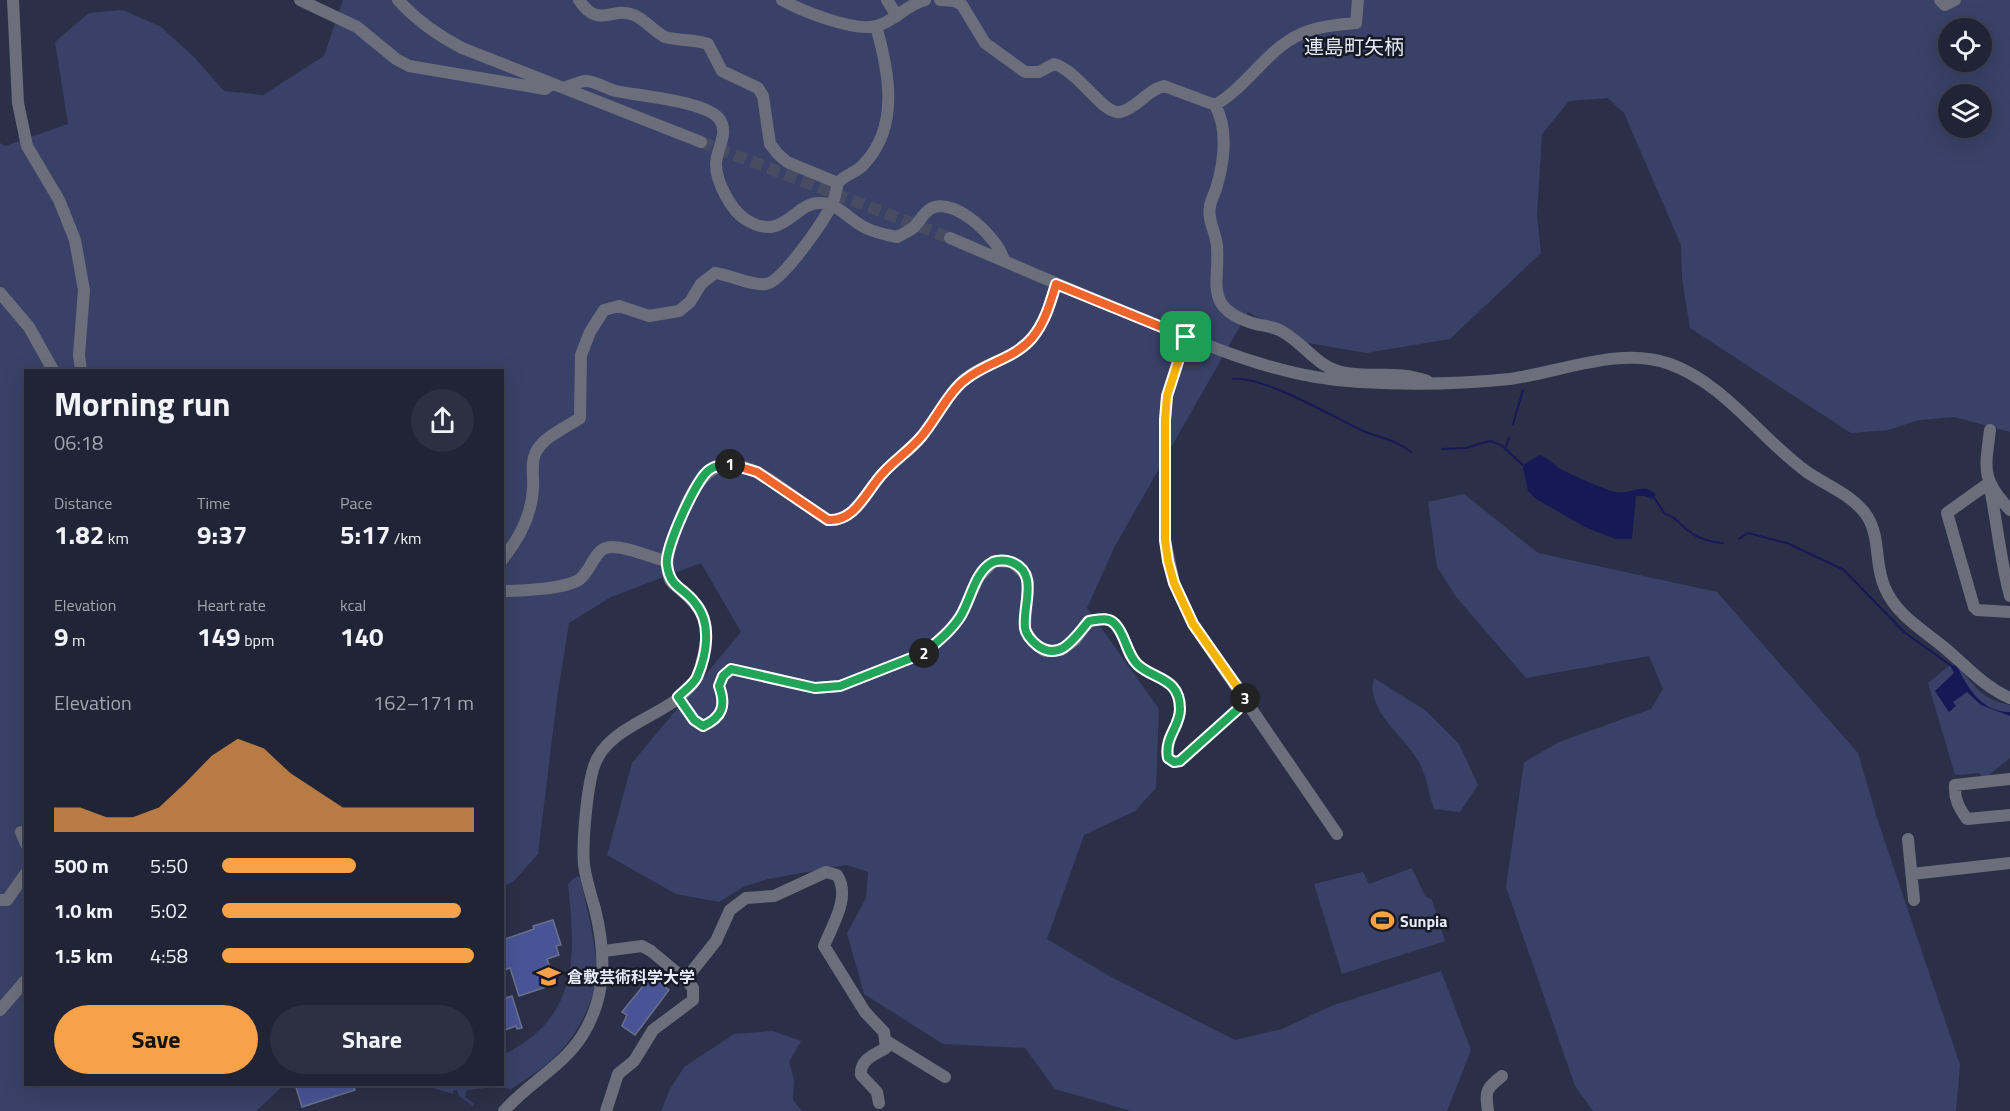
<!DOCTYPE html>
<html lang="en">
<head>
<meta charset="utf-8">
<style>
  :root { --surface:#202436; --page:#2d3042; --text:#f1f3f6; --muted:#a2a4ad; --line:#3d4151; --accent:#f7a149 }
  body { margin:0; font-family:"Titillium Web","Noto Sans JP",sans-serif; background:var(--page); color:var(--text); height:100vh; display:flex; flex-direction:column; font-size:22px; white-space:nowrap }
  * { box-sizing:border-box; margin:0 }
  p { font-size:20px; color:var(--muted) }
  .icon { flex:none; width:33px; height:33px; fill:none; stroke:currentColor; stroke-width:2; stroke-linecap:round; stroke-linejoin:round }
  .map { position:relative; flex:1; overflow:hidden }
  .side { position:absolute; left:24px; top:369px; width:480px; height:717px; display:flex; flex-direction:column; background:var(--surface); border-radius:0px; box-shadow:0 6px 24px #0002,0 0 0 2px var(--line) }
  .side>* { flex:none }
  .fabs { position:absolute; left:1938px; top:18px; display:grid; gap:12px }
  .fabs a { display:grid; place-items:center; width:54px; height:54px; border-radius:50%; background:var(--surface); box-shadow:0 6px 24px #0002,0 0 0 2px var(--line); font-size:30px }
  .pin { position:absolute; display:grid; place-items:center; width:51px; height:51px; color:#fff; margin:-26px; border-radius:12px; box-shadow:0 3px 9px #0006 }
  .km { position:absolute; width:30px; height:30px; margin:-15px; border-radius:50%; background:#222; color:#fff; font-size:16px; line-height:30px; text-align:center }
  .round { display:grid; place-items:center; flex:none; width:63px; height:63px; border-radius:32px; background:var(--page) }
  .headline { display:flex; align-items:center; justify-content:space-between; height:102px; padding:0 30px }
  h1 { font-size:33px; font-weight:700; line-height:45px }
  .stats { display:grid; grid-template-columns:repeat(3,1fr); gap:9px; height:102px; padding:6px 30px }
  .stats div { display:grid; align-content:center }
  .stats b { font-size:26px; font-weight:700 }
  .stats small { font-size:16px; font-weight:400 }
  .stats p { font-size:16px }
  .chart { height:168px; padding:12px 30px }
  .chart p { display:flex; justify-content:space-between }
  .chart svg { width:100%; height:108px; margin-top:6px; fill:var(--accent); opacity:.7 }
  .cta { display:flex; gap:12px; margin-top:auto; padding:12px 30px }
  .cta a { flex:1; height:69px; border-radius:36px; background:var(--accent); color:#111; font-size:24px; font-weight:700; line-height:69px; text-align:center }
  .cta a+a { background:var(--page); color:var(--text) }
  ul { padding:0 30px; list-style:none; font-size:20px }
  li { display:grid; grid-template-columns:96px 72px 1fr; align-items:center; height:45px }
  li i { height:15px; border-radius:8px; background:var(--accent) }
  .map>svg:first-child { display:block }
</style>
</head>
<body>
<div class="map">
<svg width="2010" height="1111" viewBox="0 0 2010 1111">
  <rect width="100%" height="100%" fill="#2b3048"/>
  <path fill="#394168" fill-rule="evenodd" d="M343 0H2010V432L1954 417 1919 420 1888 430 1851 433 1690 328 1682 279 1681 245 1624 113 1608 98 1569 101 1542 134 1537 215 1541 253 1450 339 1366 353 1297 341 1248 312 1114 548 1087 608 1159 709 1156 788 1135 811 1084 835 1047 939 1111 977 1235 1040 1282 1029 1331 1006 1441 971 1471 1050 1447 1111H1131L1055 1089 1025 1048 943 1044 864 994 847 933 866 898 868 872 847 865 768 879 743 887 719 902 676 894 607 855 632 763 741 632 701 563 611 597 569 623 557 698 538 854 513 882 503 886 502 370H26V1084L284 1085 256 1111H0V143L5 146 68 124 55 42 89 13 123 10 161 27 194 57 224 91 263 95 324 56ZM1948 28H1982V62H1948ZM1948 94H1982V128H1948Z
    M1464 494 1538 553 1717 592 1858 753 1877 818 1960 1065 1956 1111H1593L1575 1086 1506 887 1524 762 1559 742 1651 709 1663 689 1649 656 1526 678 1457 598 1437 567 1428 502Z
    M1956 664C1975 685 1979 699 2010 705V758L1984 779 1979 773 1955 775 1928 683 1949 666Z
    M1374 678 1425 710 1459 744 1478 785 1460 812 1434 809C1429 795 1427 778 1420 764 1406 737 1365 711 1374 678Z
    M1412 868 1425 896 1432 900 1445 941 1342 974 1314 884 1363 872 1369 884Z
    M577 876 580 877C586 904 593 931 596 959 600 997 576 1040 547 1064 535 1074 521 1082 510 1090L504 1086 467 1090 465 1097 474 1104 473 1106 459 1096 457 1090 453 1091V1094L426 1086H392V1085L502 1084 503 1055C579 1017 576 959 568 884Z
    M773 1031 801 1041 789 1062 794 1080 793 1100 802 1111H661L670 1089 684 1067 734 1034Z"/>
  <path fill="#161955" d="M1539 455C1548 458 1552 463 1559 468 1569 474 1605 490 1616 492 1631 495 1644 481 1656 495L1652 499 1645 496H1636L1632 539H1615L1585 527 1536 499 1528 491 1523 468 1525 464Z
    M1956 664C1967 687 1981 712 2010 712V716L1981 705 1967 692 1953 702 1956 706 1949 712 1935 691 1954 673 1951 667Z"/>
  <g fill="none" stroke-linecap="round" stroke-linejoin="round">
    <path stroke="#161955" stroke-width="2" d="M1233 379C1264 376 1331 416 1361 430 1378 438 1396 439 1411 452
      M1513 424 1523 390
      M1442 449 1466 448 1490 441 1501 445 1525 467
      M1505 449 1509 438
      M1653 496 1665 514C1676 516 1681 526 1690 532 1700 540 1711 542 1723 543
      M1739 539 1748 533 1787 543 1844 570 1904 632 1953 667"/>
  </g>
  <path fill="#485496" stroke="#6a718c" stroke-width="1.5" d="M553 920 561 945 556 946 559 955 547 959 552 975 546 976 549 986 519 996 510 968 502 971V940L534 929 533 926Z
    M651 976 669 990 635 1035 622 1026 627 1015 622 1012Z
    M512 996 522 1028 517 1029 516 1026 502 1031V999Z
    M295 1084H353L355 1090 302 1107Z"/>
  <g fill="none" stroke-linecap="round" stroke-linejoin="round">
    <path stroke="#474c63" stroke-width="12" stroke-dasharray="12 6" stroke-linecap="butt" d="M701 142 950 238"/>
    <path stroke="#6c6f7b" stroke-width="12" d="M13 0 18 103 27 146 59 200 75 240 84 290 79 355 81 370
      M300 0 357 27 396 59 409 66 545 89 552 84
      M398 0C417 21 437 35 462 48L701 142
      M782 0C802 11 854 32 876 26 894 22 904 6 925 0
      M887 0 897 16
      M940 0 955 1 962 5 985 43 1025 72H1039L1054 64C1079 71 1103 115 1120 112 1136 109 1147 90 1164 86L1215 105C1247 87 1268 48 1301 34 1318 26 1338 25 1356 23L1358 0
      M1940 0 1945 5 1955 0
      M564 88C570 86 580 81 586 81 595 81 607 89 616 91 638 96 708 101 720 120 729 134 716 150 716 164 716 182 731 210 745 219 783 244 794 203 819 203 838 202 850 221 866 228 876 233 886 235 897 237 902 234 908 232 913 228 920 222 923 212 932 208 956 197 1000 240 1004 261
      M1215 105C1229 130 1224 162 1216 189 1214 195 1211 200 1210 206 1207 221 1216 232 1217 246 1220 283 1203 307 1252 323 1261 326 1274 326 1283 332 1306 345 1318 369 1346 373 1376 378 1397 370 1427 381
      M838 183C845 174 857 173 864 164 900 126 889 72 876 26
      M950 238C1013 265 1076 292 1140 318 1210 347 1284 379 1360 382 1411 385 1460 384 1510 379 1561 372 1620 346 1670 364 1725 384 1761 439 1807 472 1827 486 1853 495 1867 516 1881 538 1874 565 1885 588 1896 614 1920 628 1941 645 1965 664 1982 686 2010 698
      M0 293 29 327 53 370
      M1186 337 1167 396 1165 421V540L1174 583 1193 624 1337 834
      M1990 430C1985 470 1981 479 2010 510
      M502 560C519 539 532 516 533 488 534 476 530 463 536 452 543 437 567 427 580 418L581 355 590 332 604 310 619 306 649 316 679 311 690 302 701 284 715 273C731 275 752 286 766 284 782 282 823 222 831 206 835 199 836 190 838 183L787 162 778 154 770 144 763 96 758 88 722 71 708 44C694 39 678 41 665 37 654 32 646 20 634 15 610 6 599 30 579 0
      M502 591C521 591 566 589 580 579 592 570 595 546 612 547 629 547 649 557 666 561
      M2010 596C2000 559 1997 521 1989 483L1947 513 1974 607 1977 610 2010 612
      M678 697 694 720 703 726C723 717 726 705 719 686L723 676 731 669 815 688 840 686 924 653 950 630 961 615 979 577 994 561 1012 562 1026 575 1028 582 1025 629 1033 642 1045 651 1061 650 1075 640 1088 621C1097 620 1108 616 1115 624 1126 635 1126 654 1138 665 1155 680 1180 677 1180 709 1180 727 1165 737 1168 758L1174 762 1180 761 1247 701
      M2010 779 1955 785C1954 799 1959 808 1967 819L2010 815
      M21 832 26 844
      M1908 839 1914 900
      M1912 874 2010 863
      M0 900H7L26 873
      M604 951 642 946 651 951 687 981 693 988V1000L653 1030 634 1061 618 1074 606 1111
      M685 980 716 941 730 910 746 898 774 896 826 872 837 875C851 896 833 924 824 946L865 1012 884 1032 886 1048C874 1055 860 1059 861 1075L877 1092 879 1103
      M0 1010 26 980
      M885 1040 945 1077
      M504 1111C527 1084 562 1067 582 1036 607 996 606 954 595 909 591 895 586 880 584 865 582 842 587 788 594 766 609 722 673 717 696 679 700 673 701 664 703 657 711 625 705 611 681 590 676 586 670 582 669 577 663 556 675 531 683 512 721 418 774 488 828 520 856 522 867 489 884 472 895 460 910 450 921 437 935 421 950 390 966 378 987 362 1014 359 1032 338 1045 322 1050 304 1056 284
      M1488 1111C1485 1090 1486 1089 1502 1076"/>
  </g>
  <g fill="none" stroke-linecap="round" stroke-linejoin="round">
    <defs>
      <path id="split-1" d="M730 464 757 472 828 520C856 522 867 489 884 472 895 460 910 450 921 437 935 421 949 391 966 379 987 362 1014 359 1032 338 1045 322 1050 304 1056 284L1186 337"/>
      <path id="split-2" d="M730 464C723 464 715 466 709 470 696 479 664 550 667 565 670 588 683 587 695 603 712 623 707 654 697 677 694 684 684 691 678 697L694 720 703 726C723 717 726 705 719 686L723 676 731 669 815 688 840 686 924 653"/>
      <path id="split-3" d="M924 653C937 642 951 631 960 617 971 600 974 572 993 562 998 560 1006 560 1011 562 1040 573 1022 606 1025 628 1026 635 1033 642 1038 646 1061 662 1076 636 1089 621 1097 620 1108 616 1115 624 1126 635 1126 654 1138 665 1155 680 1180 678 1180 709 1180 727 1164 737 1168 758L1174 762 1180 761 1247 701 1245 698"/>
      <path id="split-4" d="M1186 337 1167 396 1165 420V540L1168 561 1174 583 1193 624 1245 698"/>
    </defs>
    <use href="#split-1" stroke="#fff" stroke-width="12"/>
    <use href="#split-2" stroke="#fff" stroke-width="12"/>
    <use href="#split-3" stroke="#fff" stroke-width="12"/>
    <use href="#split-4" stroke="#fff" stroke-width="12"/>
    <use href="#split-1" stroke="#f0652b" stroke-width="8"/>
    <use href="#split-2" stroke="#22a559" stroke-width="8"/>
    <use href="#split-3" stroke="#22a559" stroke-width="8"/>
    <use href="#split-4" stroke="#f5b400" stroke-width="8"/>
  </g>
  <defs>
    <symbol id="stadium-bare" viewBox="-9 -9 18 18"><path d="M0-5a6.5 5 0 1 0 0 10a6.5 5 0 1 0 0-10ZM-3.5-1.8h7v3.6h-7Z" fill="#f7a149" stroke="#171924" stroke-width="2.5" paint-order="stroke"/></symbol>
    <symbol id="university-bare" viewBox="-9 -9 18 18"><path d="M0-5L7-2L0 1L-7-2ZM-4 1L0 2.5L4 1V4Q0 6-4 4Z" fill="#f7a149" stroke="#171924" stroke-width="2.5" paint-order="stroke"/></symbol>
  </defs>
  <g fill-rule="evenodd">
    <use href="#stadium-bare" x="1366" y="904" width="33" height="33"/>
    <use href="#university-bare" x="532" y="960" width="33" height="33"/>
  </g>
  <g text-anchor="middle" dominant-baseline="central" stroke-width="5" stroke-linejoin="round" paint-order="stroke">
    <g font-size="16" font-weight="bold" fill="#e6eaf9" stroke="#171924" text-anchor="start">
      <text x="1400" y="921">Sunpia</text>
      <text x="567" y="977">倉敷芸術科学大学</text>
    </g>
    <g font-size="20" fill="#e6eaf9" stroke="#171924">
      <text x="1354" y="46">連島町矢柄</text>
    </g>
  </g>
</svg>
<div class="fabs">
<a><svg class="icon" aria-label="locate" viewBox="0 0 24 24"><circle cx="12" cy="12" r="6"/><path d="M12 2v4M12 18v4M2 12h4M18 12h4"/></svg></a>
<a><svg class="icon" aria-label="layers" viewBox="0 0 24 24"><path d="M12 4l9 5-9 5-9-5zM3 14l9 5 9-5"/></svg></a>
</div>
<div class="pin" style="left:1186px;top:337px;background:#1e9e55"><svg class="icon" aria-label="arrive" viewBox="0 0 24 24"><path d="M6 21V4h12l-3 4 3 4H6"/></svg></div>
<b class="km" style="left:730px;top:464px">1</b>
<b class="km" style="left:924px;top:653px">2</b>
<b class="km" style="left:1245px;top:698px">3</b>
<section class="side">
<div class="headline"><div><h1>Morning run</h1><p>06:18</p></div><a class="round"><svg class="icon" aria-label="share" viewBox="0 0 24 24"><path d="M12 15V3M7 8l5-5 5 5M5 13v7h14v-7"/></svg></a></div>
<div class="stats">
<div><p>Distance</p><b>1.82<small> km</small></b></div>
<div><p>Time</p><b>9:37</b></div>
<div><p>Pace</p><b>5:17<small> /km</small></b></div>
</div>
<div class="stats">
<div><p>Elevation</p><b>9<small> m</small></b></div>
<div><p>Heart rate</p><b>149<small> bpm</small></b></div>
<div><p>kcal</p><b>140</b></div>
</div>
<div class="chart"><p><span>Elevation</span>162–171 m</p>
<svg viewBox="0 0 160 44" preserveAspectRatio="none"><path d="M0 44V34L10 34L20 38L30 38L40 34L50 24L60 13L70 6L80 10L90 20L100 27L110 34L120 34L130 34L140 34L150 34L160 34V44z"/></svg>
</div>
<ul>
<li><b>500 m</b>5:50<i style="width:53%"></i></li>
<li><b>1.0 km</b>5:02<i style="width:95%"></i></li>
<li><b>1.5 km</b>4:58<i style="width:100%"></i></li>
</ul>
<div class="cta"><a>Save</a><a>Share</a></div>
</section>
</div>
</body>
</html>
